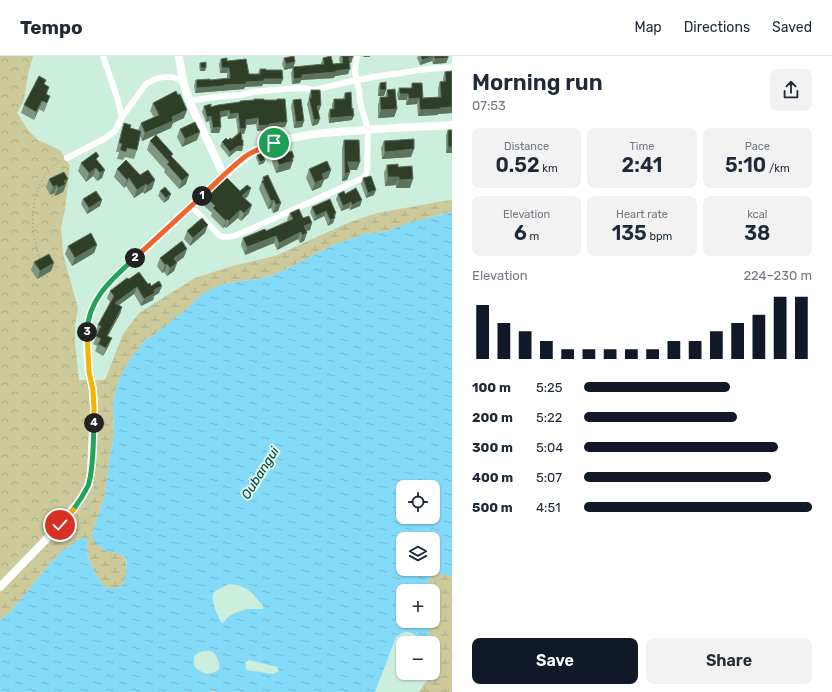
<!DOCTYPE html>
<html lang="en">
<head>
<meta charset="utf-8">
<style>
  :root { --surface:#fff; --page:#f2f2f3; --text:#1f2937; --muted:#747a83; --line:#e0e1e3; --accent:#111827 }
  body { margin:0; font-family:Rubik,sans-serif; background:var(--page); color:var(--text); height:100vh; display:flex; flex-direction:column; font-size:15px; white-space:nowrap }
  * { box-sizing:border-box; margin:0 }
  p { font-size:13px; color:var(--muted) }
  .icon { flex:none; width:22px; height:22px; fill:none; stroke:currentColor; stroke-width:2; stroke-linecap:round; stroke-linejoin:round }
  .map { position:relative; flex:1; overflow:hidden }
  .sheet { display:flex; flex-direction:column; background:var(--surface); width:380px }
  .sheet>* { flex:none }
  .tools { position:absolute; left:396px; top:424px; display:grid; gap:8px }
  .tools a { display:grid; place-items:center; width:44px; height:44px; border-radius:8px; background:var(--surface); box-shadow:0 1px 3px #0004; font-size:20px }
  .pin { position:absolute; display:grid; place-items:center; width:34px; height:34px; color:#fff; margin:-17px; border:2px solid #fff; border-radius:50%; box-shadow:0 1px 4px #0007 }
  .km { position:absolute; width:20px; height:20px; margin:-10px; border-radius:50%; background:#222; color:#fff; font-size:11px; line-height:20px; text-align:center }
  .round { display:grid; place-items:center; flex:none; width:42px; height:42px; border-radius:8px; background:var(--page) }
  .summary { display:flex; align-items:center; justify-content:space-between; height:68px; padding:0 20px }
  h1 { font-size:22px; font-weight:600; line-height:30px }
  .figures { display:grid; grid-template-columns:repeat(3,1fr); gap:6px; height:68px; padding:4px 20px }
  .figures div { display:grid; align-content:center; border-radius:8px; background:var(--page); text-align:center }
  .figures b { font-size:20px; font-weight:600 }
  .figures small { font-size:11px; font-weight:400 }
  .figures p { font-size:11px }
  .chart { height:112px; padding:8px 20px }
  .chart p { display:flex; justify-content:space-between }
  .chart svg { width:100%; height:72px; margin-top:4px; stroke:var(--accent); stroke-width:6 }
  .primary-button { display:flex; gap:8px; margin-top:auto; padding:8px 20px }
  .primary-button a { flex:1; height:46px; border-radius:8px; background:var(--accent); color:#fff; font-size:16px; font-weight:600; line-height:46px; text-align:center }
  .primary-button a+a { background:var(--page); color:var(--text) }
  ul { padding:0 20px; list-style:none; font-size:13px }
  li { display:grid; grid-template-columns:64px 48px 1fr; align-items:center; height:30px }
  li i { height:10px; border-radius:5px; background:var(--accent) }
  header { display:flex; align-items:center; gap:24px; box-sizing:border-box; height:56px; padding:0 20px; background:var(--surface); border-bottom:1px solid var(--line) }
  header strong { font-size:19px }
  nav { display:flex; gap:22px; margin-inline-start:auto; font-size:14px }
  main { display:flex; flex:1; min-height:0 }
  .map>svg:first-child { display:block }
</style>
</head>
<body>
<header>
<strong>Tempo</strong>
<nav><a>Map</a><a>Directions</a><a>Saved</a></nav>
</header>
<main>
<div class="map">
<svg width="452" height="636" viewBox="0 0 452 636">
  <defs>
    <pattern id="forest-crowns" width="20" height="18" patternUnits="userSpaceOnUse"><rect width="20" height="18" fill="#ccca9a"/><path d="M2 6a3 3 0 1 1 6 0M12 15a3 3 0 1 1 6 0" fill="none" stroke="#aead84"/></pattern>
    <pattern id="wetland-marsh" width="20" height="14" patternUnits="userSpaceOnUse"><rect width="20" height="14" fill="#ccca9a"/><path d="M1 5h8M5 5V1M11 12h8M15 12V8" fill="none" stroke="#aead84"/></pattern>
    <pattern id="water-ripples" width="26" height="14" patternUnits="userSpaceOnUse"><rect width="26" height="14" fill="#84daf9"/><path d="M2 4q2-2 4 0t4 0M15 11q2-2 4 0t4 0" fill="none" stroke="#71bad5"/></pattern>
  </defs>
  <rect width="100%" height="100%" fill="#ced"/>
  <path fill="url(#forest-crowns)" d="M0 0H33L28 18 24 44 17 57 28 74 38 84 60 94 70 110 65 153 61 172 63 198 78 252 75 269V286L79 324H97L99 353V396L97 424 87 449 60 479 20 522 0 541Z"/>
  <path fill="url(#wetland-marsh)" d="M452 144V156L438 159 388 175 377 177H367L331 190 285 214 272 219 261 223 242 225 221 229 197 242 188 252 154 279 145 284 124 313 117 328 114 341 113 352 114 379 110 399 105 438 103 445 92 478C96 488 100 494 112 496 116 497 120 497 123 500 128 505 127 526 121 530 119 532 115 532 112 532 109 532 106 532 103 530 97 521 87 503 87 493 87 490 88 486 88 483L84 482 77 484 58 499 48 510 10 556 0 564V541L20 522 60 479 87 449 97 424 99 396V353L97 324H105L123 278 139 257 195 222 232 210 275 200 350 166 377 157 438 146Z
    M440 517 452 521V636H419L424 628 433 619 435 603 433 598V587H429L428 584 430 565H433V535H427C427 524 428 518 440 517Z"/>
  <path fill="url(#water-ripples)" fill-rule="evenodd" d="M452 156V521C436 515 427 516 427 535H403V565H430L428 584 424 587C415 579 409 570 396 581L375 636H218L213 635 210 636H0V564L10 556 48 510 58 499 77 484 81 482H87L88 484C88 487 86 491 87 494 87 504 97 521 103 529 106 532 108 532 112 532 125 533 125 524 126 513 127 510 127 507 126 504 123 497 117 497 111 496 102 494 92 487 92 478L103 445 105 438 110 399 114 379 113 347 117 328 124 313 132 301 145 284 154 279 188 252 197 242 206 236 221 229 242 225 261 223 272 219 285 214 331 190 367 177H377L388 175 408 167ZM403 431H433V461H403ZM403 483H433V513H403ZM229 528C246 529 252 536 262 549L263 550V553C258 553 254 553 249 553 241 554 227 559 224 566L222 567C218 561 209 542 214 536 218 533 225 530 229 528ZM203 595C206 595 210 594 213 596 215 598 217 602 218 604 223 614 216 617 207 618 204 617 199 615 196 612 194 610 194 608 194 606 193 599 197 597 203 595ZM249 604 277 611 279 615 273 618 247 614C245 612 245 609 246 606Z"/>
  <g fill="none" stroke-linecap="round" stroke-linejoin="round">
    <path stroke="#819a8e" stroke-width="1" stroke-dasharray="1 3" stroke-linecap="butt" d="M40 203C38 197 36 191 35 185 29 158 34 120 61 105"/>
    <path stroke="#fff" stroke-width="6" d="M103 0 117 41 122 61
      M189 45 223 40 241 39 252 36 285 33 303 32 314 34 356 24 364 23 373 21 428 13 452 11
      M67 102 104 83 115 75 122 61 146 28 153 24 163 21H172L183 25
      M191 150 220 180C229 183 236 179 244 176L363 122 367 116 368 74 360 46 359 33 356 24 355 15 357 0"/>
    <path stroke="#fff" stroke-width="8" d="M179 0 183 25 189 45 224 120
      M0 531 60 469 82 441 89 428 91 415 94 352 93 334 89 316 87 296V269L91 256 97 242 116 220 235 110C243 103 250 97 260 93 288 79 321 77 352 75 385 72 419 71 452 69"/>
  </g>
  <path fill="#7e9682" d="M340 0H353L351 7H350L348 18 335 20 334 22 301 24 300 27 292 28 291 17 293 12 284 14 282 8 284 2 295 6 293 11 321 9V7L323 2 333 8 340 7 339 3Z
    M418 0H448V2L446 7 433 8 432 5 420 9 417 2Z
    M221 3 227 5 249 18H258L260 13 266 14 281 28H263L262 30 245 31 244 33 195 37 194 29 196 24H210L227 22V17H220L219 8Z
    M200 7 205 15H200L199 10Z
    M452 15V57L438 58V59L418 60 417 48 406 49V44H398L397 38 399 32H411L412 27 423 42 438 41V32L440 26 443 25V22L445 16Z
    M380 27 386 34 384 40H378V32Z
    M45 28 49 31 47 38V48L44 56 39 53 34 64 21 57 24 49Z
    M311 34 321 49 319 55 318 68 312 70 307 48 309 43V40Z
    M387 34 397 53 394 61 378 62V49L380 41H385Z
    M345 37 352 53V64L329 67 328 58 330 53H332V48L334 43H343Z
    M264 44 287 66 285 71 267 73V74L257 75 256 68 246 69 244 78H242L243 90 242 95H236L229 101 220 90 222 86 232 83 238 78 236 62 228 63 227 60 221 61 219 77H211L209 65 206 66 202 56 204 50 211 51 240 46V45Z
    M293 44 304 65 302 71 294 72 291 50Z
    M153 47 184 62 173 67 171 72 142 85 140 80 137 94 134 103 125 101 123 104 117 103 119 96H116L121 76 124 67 130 72 138 74 141 67 154 61 150 55Z
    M180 73 200 76 197 84 182 91 177 81Z
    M448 74 452 97H446V79Z
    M344 84 357 114H350V116L347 124 342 125V92Z
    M150 85 172 101 186 128 179 133 164 116 165 114 147 94Z
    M384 85 411 101 382 103 381 92Z
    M285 97 293 105 290 113 276 117 272 106 275 98Z
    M257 99 265 104 264 107 259 109 256 102Z
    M98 105 102 122 97 125 93 120 86 126 78 115 81 107Z
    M387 109 398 111 410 132H396V129L385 130 384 117Z
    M117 113 140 119 155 124 152 133 144 138 143 136 134 142 126 130 124 132 114 121Z
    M309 113 331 114 328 122 324 124 321 131 312 135 306 122Z
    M263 121 281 147 278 155 273 157 271 152 268 153 259 133Z
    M363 122 374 139 366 142 361 128Z
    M49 123 65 132 63 136 55 140 54 137 50 139 46 131Z
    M251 132 248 140 245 143 249 157 241 165 238 162 226 172 225 171 223 172 211 160 212 157 203 149 206 141 240 135Z
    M160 135 169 143 164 147 158 140Z
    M338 138 362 144 360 150 350 154 349 152 341 155 336 143Z
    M83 143 102 144 100 150 87 158 81 148Z
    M312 151 336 157 333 167 328 170 324 160 314 165 310 156Z
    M290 157 312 167 310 174 306 175 307 177 304 185 300 187 298 183 277 194 274 187 245 199 241 189 243 182 266 175 288 165 287 164Z
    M187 175 205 177 190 190 184 183Z
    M97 189 94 197 72 210 65 198 68 190Z
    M184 201 177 206 174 215 167 220 164 216 162 217 157 210 160 202Z
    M34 206 51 215 37 223 31 214Z
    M129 223 148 228 151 230 159 237 154 240 153 244 141 250 134 238 119 249 122 251 120 258 108 280 109 289 103 300 95 295 97 290 93 288 98 277 96 276 98 269 110 246 107 242 110 235Z"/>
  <path fill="#5e735e" d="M364 0H370V1H363Z
    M434 0 432 5 420 9 422 4Z
    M353 1 351 7H347L349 2Z
    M448 2 446 7 433 8 435 3Z
    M295 6 293 12 284 14 286 8Z
    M201 12H206L205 15H200Z
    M222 12H229L227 17H220Z
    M350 13 348 18 335 20 334 22 301 24 300 27 292 28 294 23 302 19Z
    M264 23H283L281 28H263L262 30 245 31 244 33 195 37 197 32 224 29Z
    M380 34H386L384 40H378Z
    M400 38H408L406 44H398Z
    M419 42 417 48 406 49 409 43Z
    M42 45 39 53 34 64 36 56Z
    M321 49 319 55 317 50Z
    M452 51V57L438 58V59L418 60 420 54Z
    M397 53 394 61 378 62 381 54Z
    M187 54 184 62 173 67 171 72 142 85 145 77 172 61Z
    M229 54 227 60 218 61 220 56Z
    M238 57 236 62 228 63 230 58Z
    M211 60 209 65 206 66 207 61Z
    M354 60 352 64 329 67 330 62Z
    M258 62 256 68 244 69 246 64Z
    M320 63 318 68 312 70 314 64Z
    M304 65 302 71 294 72 296 66Z
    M287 66 285 71 267 73V74L257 75 259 70 269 68Z
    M221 71 219 77H211L213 72Z
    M246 72 244 78H238L240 73Z
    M200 76 197 84 182 91 185 83Z
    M238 90H243L242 95H236L229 101 230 96Z
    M448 91H452V97H446Z
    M414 93 411 101 382 103 385 96Z
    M294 101 290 113 276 117 279 109Z
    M265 104 264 107 259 109 260 106Z
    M348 106H360L357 114H345Z
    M96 112 93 120 86 126 89 117Z
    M105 114 102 122 97 125 100 117Z
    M331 114 328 122 324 124 321 131 312 135 315 127 322 118Z
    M350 116 347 124 342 125 345 118Z
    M189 119 186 128 179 133 182 125Z
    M388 121H399L396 129 385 130Z
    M129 122 126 130 124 132 127 124Z
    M68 123 63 136 55 140 58 132 64 125Z
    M413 123 410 132H396L399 124Z
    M155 124 152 133 144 138 147 130Z
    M146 128 143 136 134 142 137 134Z
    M57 129 54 137 50 139 53 131Z
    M251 132 248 140 239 148 242 140Z
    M376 134 374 139 366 142 368 137Z
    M171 138 169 143 164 147 166 142Z
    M102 144 100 150 87 158 89 152Z
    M274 144 271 152 268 153 271 145Z
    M362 144 360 150 350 154 352 149Z
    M351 146 349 152 341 155 343 150Z
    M281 147 278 155 273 157 276 149Z
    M252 149 249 157 241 165 244 157Z
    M240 154 238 162 226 172 229 165Z
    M326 155 324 160 314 165 316 160Z
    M336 157 333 167 328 170 330 164 334 158Z
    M227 163 225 171 223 172 226 165Z
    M312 167 310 174 301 177 304 170Z
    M208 169 205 177 190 190 193 182Z
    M301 176 298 183 277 194 279 187Z
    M307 177 304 185 300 187 302 179Z
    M276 180 274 187 245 199 247 191Z
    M97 189 94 197 72 210 75 202Z
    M187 193 184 201 171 211 174 202Z
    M54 207 51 215 37 223 40 215Z
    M177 207 174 215 167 220 170 212Z
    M167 208 164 216 162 217 165 209Z
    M162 230 159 237 154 240 153 244 141 250 144 243 154 234Z
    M137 231 134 238 112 254 115 247Z
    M122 251 120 258 104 287 107 280Z
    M112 282 109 289 103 300 106 292Z"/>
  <path fill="#2f3e27" stroke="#5e735e" d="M294 0 295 6 286 8 284 2Z
    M331 0 333 8 343 7 342 0H353V1L349 2 350 13 336 15V16L302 19V22L294 23 293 11 324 8 323 2Z
    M421 0H434L422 4Z
    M434 0H448V2L435 3Z
    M227 2V5L246 3 249 18H260V13H266V14H282L283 23H264V25L246 26V28L224 29V30L197 32 196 24 210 23V24L230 22 229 12H222L221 3Z
    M206 6V12H201L200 7Z
    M452 15V51L440 52V53L420 54 419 42 409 43 408 38H400L399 32H412V27H422L423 42H422L441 41 440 26 446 25 445 16Z
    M39 20 46 24 44 28 49 31 46 38 50 40 47 47 42 45 36 56 24 49Z
    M386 26V34H380V27Z
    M395 33 397 53 381 54 380 41H388L387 34Z
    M311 34H320L321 49 317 50 320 63 314 64 309 42H311Z
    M176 35 178 39 180 38 187 54 172 61 173 65 145 77 141 67 159 59 153 47Z
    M351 36 352 53 353 52 354 60 330 62V53H334V43H345V37Z
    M254 43H264V44H277V43H285L287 66 269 68V69L259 70 258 62 246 64V72L240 73 238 57 230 58 229 54 220 56 221 62H220L221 71 213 72 211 60 207 61 204 50 211 48V51L218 49 240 46V45L254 44Z
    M301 43 304 65 296 66 293 44Z
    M195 66 200 76 185 83 180 73Z
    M124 67 131 69 130 72 141 75 137 94 127 92 126 96 120 94 122 88 119 87Z
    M448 74H452V91H448Z
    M241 75 242 84H243V90H238L230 96 222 86 226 82 228 84 230 82 232 83Z
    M156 79 173 98 171 100 189 119 182 125 167 108 169 106 150 85Z
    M414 83V93L385 96 384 85Z
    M344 84H359L360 106H348L350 116 345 118Z
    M284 95 285 97 292 95 294 101 292 102 293 105 279 109 275 98Z
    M96 96 99 100 96 103 105 114 100 117 96 112 89 117 81 107Z
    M262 97 265 104 260 106 257 99Z
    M126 104 140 119 148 114 155 124 147 130 146 128 137 134 129 122 127 124 117 113Z
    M327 105 331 114 322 118 324 123 315 127 309 113Z
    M398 108V111L412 110 413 123 399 124V121H388L387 109Z
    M64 116 68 123 64 125 66 128 58 132 57 129 53 131 49 123Z
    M268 119 281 147 276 149 274 144 271 145 262 125 264 124 263 121Z
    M371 120 376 134 368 137 363 122Z
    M227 122 240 135 247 129 251 132 242 140 252 149 244 157 240 154 229 165 227 163 226 165 213 152 215 150 206 141Z
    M165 131 171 138 166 142 160 135Z
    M356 132 362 144 352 149 351 146 343 150 338 138 344 135 345 138Z
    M96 135 102 144 89 152 83 143Z
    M330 143 336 157 334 158 335 162 330 164 326 155 316 160 312 151Z
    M299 153 303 162 309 160 312 167 304 170 307 177 302 179 301 176 279 187 276 180 247 191 243 182 265 173 266 175 293 163 290 157Z
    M202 162 208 169 193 182 187 175Z
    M91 177 97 189 75 202 68 190Z
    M182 185 187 193 174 202 177 207 170 212 167 208 165 209 160 202Z
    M49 198 54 207 40 215 34 206Z
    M139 216 148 228 150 227 151 230 159 225 162 230 154 234 155 237 144 243 137 231 115 247 122 251 107 280 112 282 106 292 98 288 101 283 96 280 101 270 98 269 114 240 110 235 127 222 129 223Z"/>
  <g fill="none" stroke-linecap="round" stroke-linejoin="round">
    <defs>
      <path id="split-1" d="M202 140C216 127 230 112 246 100 255 94 265 91 274 87"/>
      <path id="split-2" d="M135 202 202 140"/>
      <path id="split-3" d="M87 276C88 243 112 223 135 202"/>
      <path id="split-4" d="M87 276 89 316 93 334 94 352V367"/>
      <path id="split-5" d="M73 454C79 446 84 438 88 430 94 413 93 385 94 367"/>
      <path id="split-6" d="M60 469 73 454"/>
    </defs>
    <use href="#split-1" stroke="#fff" stroke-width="8"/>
    <use href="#split-2" stroke="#fff" stroke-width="8"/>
    <use href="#split-3" stroke="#fff" stroke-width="8"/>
    <use href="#split-4" stroke="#fff" stroke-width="8"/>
    <use href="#split-5" stroke="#fff" stroke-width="8"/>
    <use href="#split-6" stroke="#fff" stroke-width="8"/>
    <use href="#split-1" stroke="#f0652b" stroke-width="5"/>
    <use href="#split-2" stroke="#f0652b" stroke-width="5"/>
    <use href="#split-3" stroke="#22a559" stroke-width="5"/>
    <use href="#split-4" stroke="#f5b400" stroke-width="5"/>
    <use href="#split-5" stroke="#22a559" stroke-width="5"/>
    <use href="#split-6" stroke="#f5b400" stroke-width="5"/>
  </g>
  <g text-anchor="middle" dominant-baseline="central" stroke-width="4" stroke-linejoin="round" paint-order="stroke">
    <g font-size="13" font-style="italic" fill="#0a3440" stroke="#d9fbea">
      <text transform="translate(260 417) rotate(-58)">Oubangui</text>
    </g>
  </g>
</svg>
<div class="tools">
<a><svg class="icon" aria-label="locate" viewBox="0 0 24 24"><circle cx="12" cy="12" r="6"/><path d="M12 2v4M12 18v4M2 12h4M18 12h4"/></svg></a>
<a><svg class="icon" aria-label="layers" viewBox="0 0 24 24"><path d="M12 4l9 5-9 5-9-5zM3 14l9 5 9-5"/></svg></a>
<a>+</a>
<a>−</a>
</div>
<div class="pin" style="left:274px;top:87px;background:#1e9e55"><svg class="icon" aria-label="arrive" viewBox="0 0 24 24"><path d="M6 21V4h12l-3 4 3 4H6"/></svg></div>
<div class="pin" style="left:60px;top:469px;background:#d93025"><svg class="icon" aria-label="check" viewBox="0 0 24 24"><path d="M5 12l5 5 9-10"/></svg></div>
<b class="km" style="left:202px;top:140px">1</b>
<b class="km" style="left:135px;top:202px">2</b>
<b class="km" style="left:87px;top:276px">3</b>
<b class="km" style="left:94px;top:367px">4</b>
</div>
<section class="sheet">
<div class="summary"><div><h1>Morning run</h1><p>07:53</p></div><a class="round"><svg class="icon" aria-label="share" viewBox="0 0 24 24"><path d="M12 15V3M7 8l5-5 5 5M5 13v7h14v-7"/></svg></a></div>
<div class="figures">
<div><p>Distance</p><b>0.52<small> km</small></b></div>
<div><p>Time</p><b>2:41</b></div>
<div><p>Pace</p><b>5:10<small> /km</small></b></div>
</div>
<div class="figures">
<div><p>Elevation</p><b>6<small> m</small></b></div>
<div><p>Heart rate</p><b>135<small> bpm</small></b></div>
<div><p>kcal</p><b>38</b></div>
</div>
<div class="chart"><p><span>Elevation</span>224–230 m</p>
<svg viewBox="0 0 160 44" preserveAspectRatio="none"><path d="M5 44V11M15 44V22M25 44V27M35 44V33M45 44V38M55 44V38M65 44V38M75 44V38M85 44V38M95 44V33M105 44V33M115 44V27M125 44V22M135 44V17M145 44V6M155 44V6"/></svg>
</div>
<ul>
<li><b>100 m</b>5:25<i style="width:64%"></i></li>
<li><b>200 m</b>5:22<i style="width:67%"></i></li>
<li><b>300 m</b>5:04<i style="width:85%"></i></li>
<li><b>400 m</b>5:07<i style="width:82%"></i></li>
<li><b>500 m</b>4:51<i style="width:100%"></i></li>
</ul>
<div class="primary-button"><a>Save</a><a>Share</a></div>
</section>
</main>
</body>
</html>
